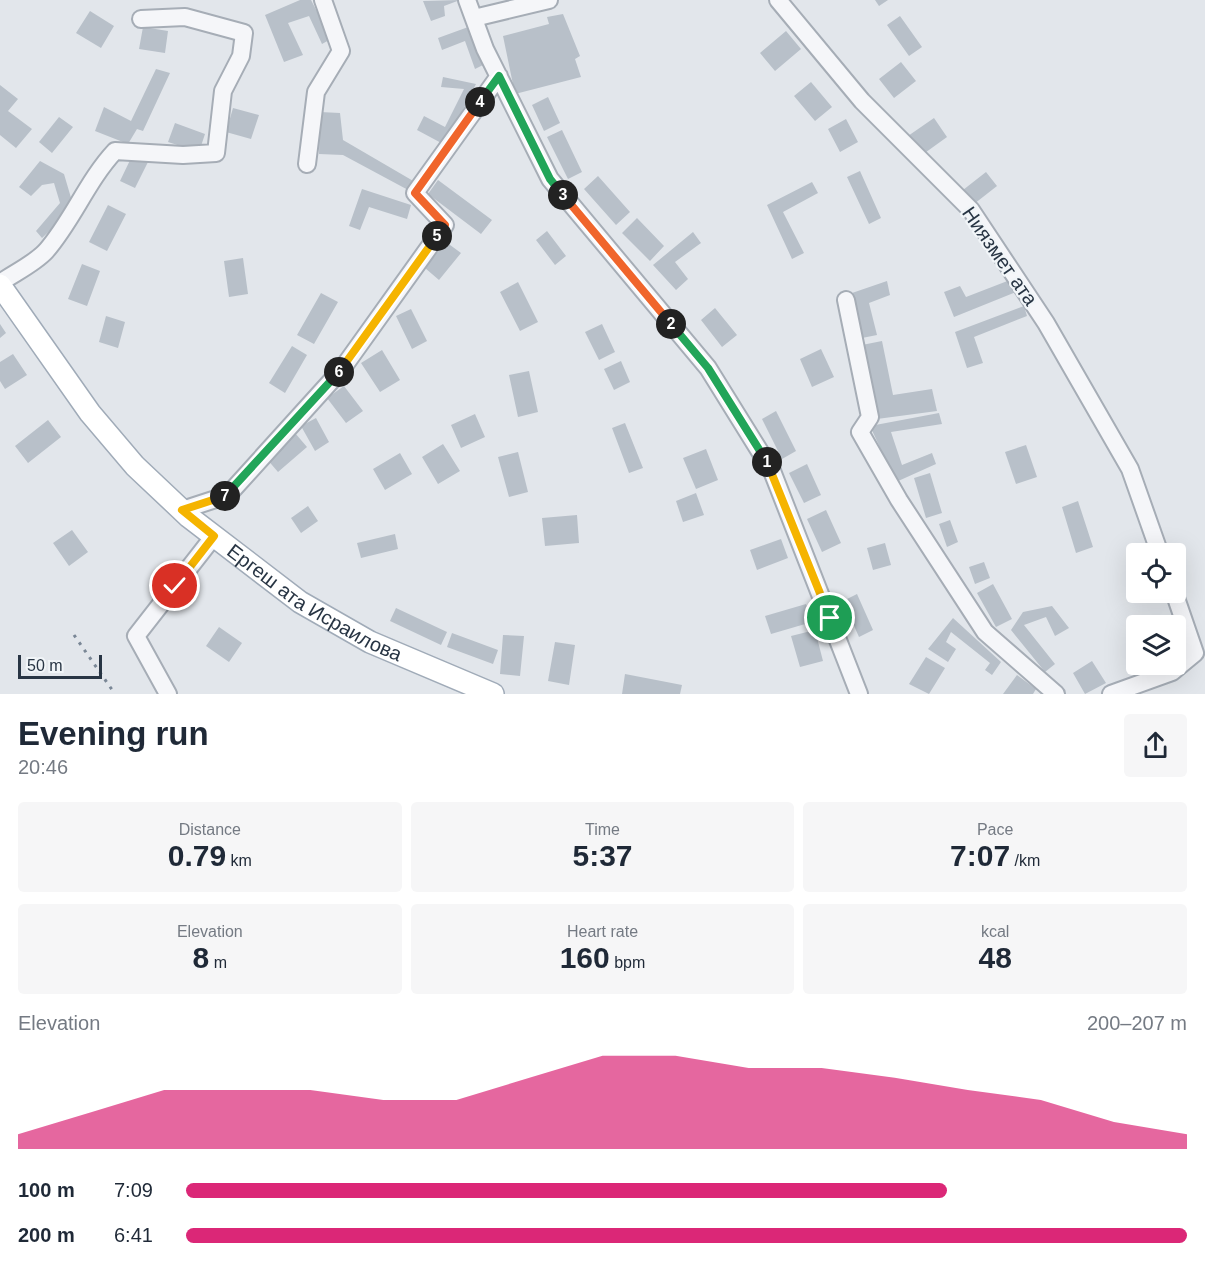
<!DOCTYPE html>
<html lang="en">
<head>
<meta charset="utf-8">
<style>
  :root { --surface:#fff; --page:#f6f6f7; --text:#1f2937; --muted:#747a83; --accent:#db2777 }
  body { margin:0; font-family:Helvetica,sans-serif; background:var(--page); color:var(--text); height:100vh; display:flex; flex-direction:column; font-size:22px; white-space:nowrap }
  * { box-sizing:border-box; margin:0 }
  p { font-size:20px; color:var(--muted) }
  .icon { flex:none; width:33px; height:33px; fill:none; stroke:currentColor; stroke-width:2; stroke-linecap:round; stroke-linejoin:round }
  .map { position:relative; height:694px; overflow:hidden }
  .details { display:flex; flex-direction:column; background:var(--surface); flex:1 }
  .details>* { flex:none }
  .controls { position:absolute; left:1126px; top:543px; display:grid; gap:12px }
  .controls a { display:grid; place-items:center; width:60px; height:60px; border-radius:6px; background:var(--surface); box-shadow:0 6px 24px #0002; font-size:30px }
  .scale { position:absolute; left:18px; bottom:15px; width:84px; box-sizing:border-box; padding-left:6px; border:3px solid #283544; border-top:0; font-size:16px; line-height:21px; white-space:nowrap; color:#283544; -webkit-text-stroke:4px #f1f5f8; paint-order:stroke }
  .pin { position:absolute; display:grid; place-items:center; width:51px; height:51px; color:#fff; margin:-26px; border:3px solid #fff; border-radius:50%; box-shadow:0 2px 6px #0007 }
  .km { position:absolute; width:30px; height:30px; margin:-15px; border-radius:50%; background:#222; color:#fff; font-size:16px; line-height:30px; text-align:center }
  .round { display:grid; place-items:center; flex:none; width:63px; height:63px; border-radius:6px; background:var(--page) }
  .headline { display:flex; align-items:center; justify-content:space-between; height:102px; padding:0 18px }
  h1 { font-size:33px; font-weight:800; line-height:45px }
  .metrics { display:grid; grid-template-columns:repeat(3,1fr); gap:9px; height:102px; padding:6px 18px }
  .metrics div { display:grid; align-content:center; border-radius:6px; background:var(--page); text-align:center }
  .metrics b { font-size:30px; font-weight:800 }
  .metrics small { font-size:16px; font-weight:400 }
  .metrics p { font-size:16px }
  .chart { height:168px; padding:12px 18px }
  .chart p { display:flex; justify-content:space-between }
  .chart svg { width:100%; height:108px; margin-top:6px; fill:var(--accent); opacity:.7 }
  ul { padding:0 18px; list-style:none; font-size:20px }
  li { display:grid; grid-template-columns:96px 72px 1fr; align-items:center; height:45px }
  li i { height:15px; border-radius:8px; background:var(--accent) }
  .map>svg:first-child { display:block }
</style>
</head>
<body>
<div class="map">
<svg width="1205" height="694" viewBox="0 0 1205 694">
  <rect width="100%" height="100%" fill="#e2e6eb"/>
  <path fill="#b8c0c9" d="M300 0H311L331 39 322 44 309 16 288 23 303 55 284 62 265 15Z
    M460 0 444 6 445 16 431 21 423 1Z
    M875 0H888L879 6Z
    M90 11 114 26 101 48 76 33Z
    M563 14 580 56 575 59 581 77 515 94 503 36 549 24 547 17Z
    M900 16 922 47 909 56 887 25Z
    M471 26 483 65 475 69 465 41 442 50 438 38Z
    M143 27 168 31 165 53 139 49Z
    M786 31 801 49 775 71 760 53Z
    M901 62 916 81 894 98 879 79Z
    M156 69 170 73 143 131 137 129 128 144 95 131 104 107 131 121Z
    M443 77 476 84 445 145 417 130 424 116 445 127 464 89 441 87Z
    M811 82 832 107 815 121 794 96Z
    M0 85 18 99 8 111 32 129 16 148 0 135Z
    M548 97 560 123 544 131 532 105Z
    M233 108 259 115 251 139 226 132Z
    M320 112 340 113 343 140 415 182 410 191 343 155 319 154Z
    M59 117 73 127 52 153 39 142Z
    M934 118 947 137 922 155 908 136Z
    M846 119 858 142 840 152 828 129Z
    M175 123 205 134 199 152 168 142Z
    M562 130 582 172 568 179 547 137Z
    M133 154 148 162 135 188 120 181Z
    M40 161 64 174 74 208 42 238 36 231 60 203 54 183 42 185 31 196 19 187Z
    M860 171 881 218 869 224 847 177Z
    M986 172 997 186 974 204 963 190Z
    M598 176 630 212 616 225 584 189Z
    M438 180 492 220 481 234 428 194Z
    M812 182 818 193 783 212 804 253 792 259 767 205Z
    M362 189 411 205 407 219 369 207 360 230 349 226Z
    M108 205 126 214 107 251 89 242Z
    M637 218 664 246 650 261 622 233Z
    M547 231 566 256 555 265 536 240Z
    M693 232 701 243 675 262 688 279 676 290 653 265Z
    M446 242 461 253 439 280 425 268Z
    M243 258 248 294 229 297 224 261Z
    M82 264 100 271 87 306 68 299Z
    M1010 280 1016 292 954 317 944 292 960 286 966 297Z
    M887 281 890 295 869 303 877 335 862 338 852 293Z
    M518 282 538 322 520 331 500 292Z
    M321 293 338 302 314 344 297 335Z
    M1024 306 1027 316 974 337 983 363 967 368 955 332Z
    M715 308 737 335 722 347 701 320Z
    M411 309 427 341 412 349 396 316Z
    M106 316 125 322 118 348 99 342Z
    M0 324 6 333 0 338Z
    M602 324 615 352 599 360 585 332Z
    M882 341 893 395 932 389 937 411 877 419 862 345Z
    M292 346 307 355 285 393 269 383Z
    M821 349 834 377 812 387 800 359Z
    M382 350 400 380 380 392 361 363Z
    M13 354 27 375 5 389 0 381V362Z
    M621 361 630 382 614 390 604 369Z
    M529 371 538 412 518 417 509 375Z
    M344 386 363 411 346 423 327 398Z
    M776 411 796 451 782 459 762 419Z
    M939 413 942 424 891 432 902 465 932 453 936 464 896 482 870 426Z
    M475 414 485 437 461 448 451 425Z
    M316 418 329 442 315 451 301 426Z
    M48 420 61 437 28 463 15 446Z
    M625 423 643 468 629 473 612 428Z
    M295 433 307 447 278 472 266 458Z
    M443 444 460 471 438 484 422 457Z
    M1026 445 1037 477 1016 484 1005 452Z
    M706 449 718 480 696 489 683 458Z
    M518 452 528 492 509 497 498 457Z
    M400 453 412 474 385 490 373 469Z
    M807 464 821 495 804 503 789 473Z
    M930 473 942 513 926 518 914 478Z
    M696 493 704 515 683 522 676 501Z
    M1078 501 1093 547 1076 553 1062 507Z
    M308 506 318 521 301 533 291 518Z
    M826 510 841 543 822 552 807 519Z
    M577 515 579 543 545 546 542 518Z
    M950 520 958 542 947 547 939 524Z
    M72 530 88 552 69 566 53 543Z
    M395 534 398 549 361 558 357 543Z
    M781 539 788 558 757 570 750 550Z
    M885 543 891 565 873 570 867 548Z
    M984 562 990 578 975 584 969 567Z
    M993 584 1012 619 996 627 977 593Z
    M857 594 873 630 859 637 843 601Z
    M806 604 812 622 771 634 765 616Z
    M1052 606 1069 628 1055 636 1046 617 1024 625 1055 664 1045 672 1011 630 1023 612Z
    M396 608 447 632 441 645 390 621Z
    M953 618 1001 662 992 675 985 670 990 663 951 632 946 642 956 649 948 662 928 649Z
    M219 627 242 643 229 662 206 646Z
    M815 630 823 661 800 667 791 636Z
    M452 633 498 650 493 664 447 647Z
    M503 635 524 636 520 676 500 674Z
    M555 642 575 645 569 685 548 681Z
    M926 657 945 668 929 694 909 684Z
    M1092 661 1106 683 1085 694 1073 673Z
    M625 674 682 685 680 694H622Z
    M1017 675 1036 689 1033 694H1003Z"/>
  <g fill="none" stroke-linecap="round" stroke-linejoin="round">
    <defs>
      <path id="minor" d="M467 0 485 49 550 179 708 368 772 471 859 694
        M778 0 862 101 971 210 1046 323 1130 469 1160 554
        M474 18 549 0
        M307 164 316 92 341 51 323 0
        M0 283C14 273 34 264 46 251 73 220 87 181 115 151L183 155 216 153 223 91 241 56 244 33 185 17 141 19
        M846 300 870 417 860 432 899 500 985 632 1056 694
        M182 510 228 495 342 369 445 225 415 193 499 76
        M168 694 136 636 214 536
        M1111 694 1172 672 1195 653 1174 592"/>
      <g id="major">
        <path id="s1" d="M0 285 90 413 135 466 189 517 300 602 370 642 493 694"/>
      </g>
    </defs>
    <use href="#minor" stroke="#a6adb6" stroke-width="20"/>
    <use href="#major" stroke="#a0abb8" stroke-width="24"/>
    <use href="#minor" stroke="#f5f6f9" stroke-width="16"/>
    <use href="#major" stroke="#fff" stroke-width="21"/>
    <path stroke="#7a8796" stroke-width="3" stroke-dasharray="3 6" stroke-linecap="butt" d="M74 635 115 694"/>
  </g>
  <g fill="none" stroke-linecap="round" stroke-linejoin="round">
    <defs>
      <path id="split-1" d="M767 462 830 618"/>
      <path id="split-2" d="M671 324 708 368 767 462"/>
      <path id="split-3" d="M563 195 671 324"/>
      <path id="split-4" d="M480 102 499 76 550 179 563 195"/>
      <path id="split-5" d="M437 236 445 225 415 193 480 102"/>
      <path id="split-6" d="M339 372 437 236"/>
      <path id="split-7" d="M225 496 339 372"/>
      <path id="split-8" d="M175 586 214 536 182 510 225 496"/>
    </defs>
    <use href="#split-1" stroke="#fff" stroke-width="12"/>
    <use href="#split-2" stroke="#fff" stroke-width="12"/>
    <use href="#split-3" stroke="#fff" stroke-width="12"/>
    <use href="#split-4" stroke="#fff" stroke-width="12"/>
    <use href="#split-5" stroke="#fff" stroke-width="12"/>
    <use href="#split-6" stroke="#fff" stroke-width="12"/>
    <use href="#split-7" stroke="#fff" stroke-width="12"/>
    <use href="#split-8" stroke="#fff" stroke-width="12"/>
    <use href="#split-1" stroke="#f5b400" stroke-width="8"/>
    <use href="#split-2" stroke="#22a559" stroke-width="8"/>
    <use href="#split-3" stroke="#f0652b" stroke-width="8"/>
    <use href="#split-4" stroke="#22a559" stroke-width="8"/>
    <use href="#split-5" stroke="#f0652b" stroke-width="8"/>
    <use href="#split-6" stroke="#f5b400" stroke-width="8"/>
    <use href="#split-7" stroke="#22a559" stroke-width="8"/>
    <use href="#split-8" stroke="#f5b400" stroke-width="8"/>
  </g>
  <g text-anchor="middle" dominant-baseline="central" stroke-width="4.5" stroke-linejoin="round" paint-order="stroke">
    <g font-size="20" fill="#283544" stroke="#f1f5f8">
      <text transform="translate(1000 256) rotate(55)">Ниязмет ата</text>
      <text stroke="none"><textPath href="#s1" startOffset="453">Ергеш ата Исраилова</textPath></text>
    </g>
  </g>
</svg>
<div class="controls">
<a><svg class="icon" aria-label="locate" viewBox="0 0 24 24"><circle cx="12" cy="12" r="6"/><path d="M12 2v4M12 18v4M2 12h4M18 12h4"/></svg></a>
<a><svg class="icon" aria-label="layers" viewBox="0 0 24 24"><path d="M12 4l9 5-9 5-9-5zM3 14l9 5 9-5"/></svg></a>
</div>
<div class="scale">50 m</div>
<div class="pin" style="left:830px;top:618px;background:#1e9e55"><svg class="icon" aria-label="arrive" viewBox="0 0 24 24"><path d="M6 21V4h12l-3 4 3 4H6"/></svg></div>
<div class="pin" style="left:175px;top:586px;background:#d93025"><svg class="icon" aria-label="check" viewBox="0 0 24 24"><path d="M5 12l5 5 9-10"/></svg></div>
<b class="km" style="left:767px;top:462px">1</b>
<b class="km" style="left:671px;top:324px">2</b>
<b class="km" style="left:563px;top:195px">3</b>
<b class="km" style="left:480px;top:102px">4</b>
<b class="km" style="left:437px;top:236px">5</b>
<b class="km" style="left:339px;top:372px">6</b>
<b class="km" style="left:225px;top:496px">7</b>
</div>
<section class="details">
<div class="headline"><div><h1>Evening run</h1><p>20:46</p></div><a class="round"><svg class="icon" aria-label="share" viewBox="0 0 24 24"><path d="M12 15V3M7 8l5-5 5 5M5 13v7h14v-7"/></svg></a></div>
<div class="metrics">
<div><p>Distance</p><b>0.79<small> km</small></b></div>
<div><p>Time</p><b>5:37</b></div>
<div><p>Pace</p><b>7:07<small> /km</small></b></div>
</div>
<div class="metrics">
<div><p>Elevation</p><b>8<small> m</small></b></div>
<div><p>Heart rate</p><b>160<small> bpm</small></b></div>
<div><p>kcal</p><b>48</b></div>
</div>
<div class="chart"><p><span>Elevation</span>200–207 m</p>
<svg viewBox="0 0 160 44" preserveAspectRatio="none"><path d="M0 44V38L10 29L20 20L30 20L40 20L50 24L60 24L70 15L80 6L90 6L100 11L110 11L120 15L130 20L140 24L150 33L160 38V44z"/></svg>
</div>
<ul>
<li><b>100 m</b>7:09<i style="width:76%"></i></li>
<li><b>200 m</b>6:41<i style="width:100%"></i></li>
</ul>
</section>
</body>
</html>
